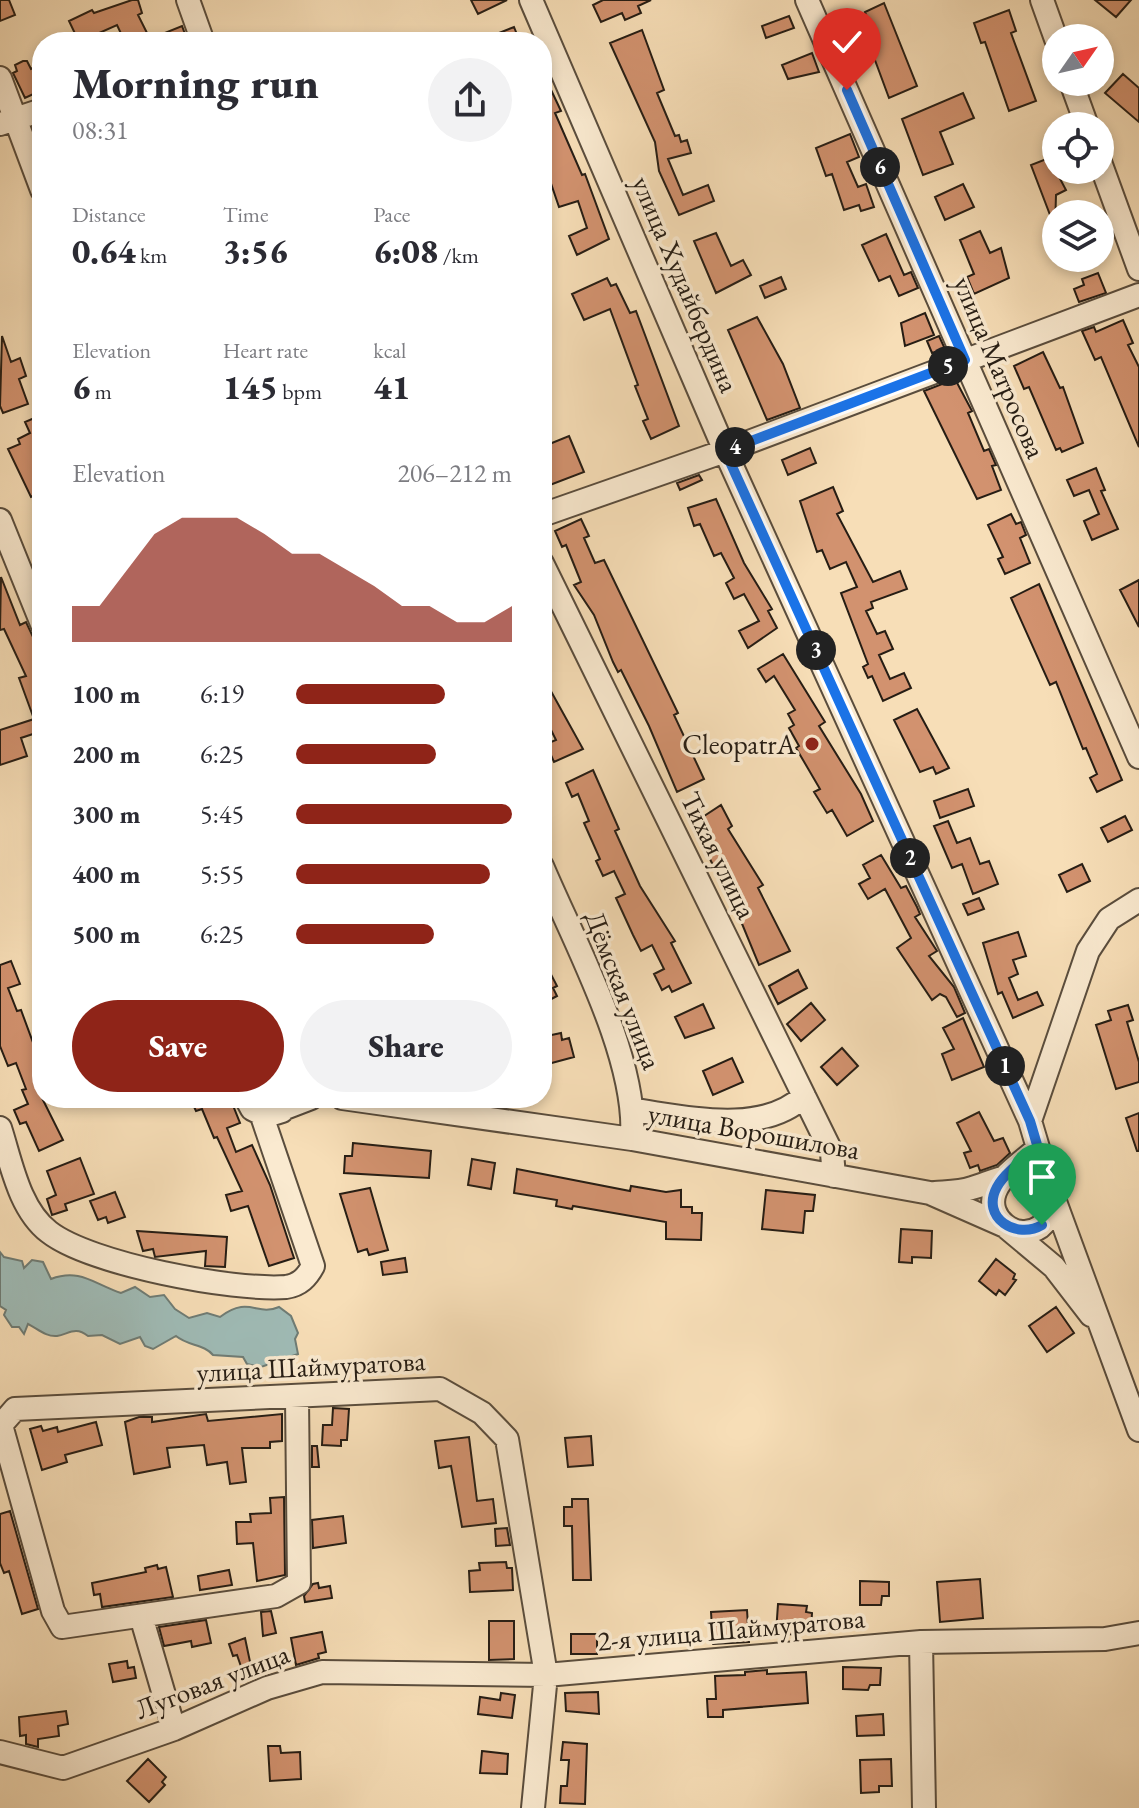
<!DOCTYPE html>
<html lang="en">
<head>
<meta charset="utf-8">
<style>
  :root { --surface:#fff; --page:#f2f2f3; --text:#2b2b33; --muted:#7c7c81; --accent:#8f2418 }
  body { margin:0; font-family:"EB Garamond",serif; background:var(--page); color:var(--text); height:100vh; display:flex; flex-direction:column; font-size:30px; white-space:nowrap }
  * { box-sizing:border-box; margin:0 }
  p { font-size:26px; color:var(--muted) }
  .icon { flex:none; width:44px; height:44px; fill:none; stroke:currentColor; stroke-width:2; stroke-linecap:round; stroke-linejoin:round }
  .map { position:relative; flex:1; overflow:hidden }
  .side { position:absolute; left:32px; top:32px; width:520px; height:1076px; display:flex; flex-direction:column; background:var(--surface); border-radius:32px; box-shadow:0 4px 12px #0003 }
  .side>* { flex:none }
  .needle { width:52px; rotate:56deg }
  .fabs { position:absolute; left:1042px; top:24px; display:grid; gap:16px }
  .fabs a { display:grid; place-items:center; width:72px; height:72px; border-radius:50%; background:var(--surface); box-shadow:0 4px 12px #0003; font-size:40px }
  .pin { position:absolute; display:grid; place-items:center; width:68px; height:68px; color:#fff; margin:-82px -34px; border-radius:50% 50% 50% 0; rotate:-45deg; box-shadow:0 0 8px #0007 }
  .pin .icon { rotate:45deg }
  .km { position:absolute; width:40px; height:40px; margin:-20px; border-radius:50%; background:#222; color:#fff; font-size:22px; line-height:40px; text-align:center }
  .round { display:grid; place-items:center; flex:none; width:84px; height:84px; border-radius:42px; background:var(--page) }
  .headline { display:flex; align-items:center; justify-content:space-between; height:136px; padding:0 40px }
  h1 { font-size:44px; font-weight:800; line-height:60px }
  .stats { display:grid; grid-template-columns:repeat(3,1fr); gap:12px; height:136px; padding:8px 40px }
  .stats div { display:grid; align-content:center }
  .stats b { font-size:34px; font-weight:800 }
  .stats small { font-size:22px; font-weight:400 }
  .stats p { font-size:22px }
  .chart { height:224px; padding:16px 40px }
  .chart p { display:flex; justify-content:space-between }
  .chart svg { width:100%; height:144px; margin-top:8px; fill:var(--accent); opacity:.7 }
  .action { display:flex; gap:16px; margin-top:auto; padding:16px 40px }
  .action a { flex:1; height:92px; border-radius:48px; background:var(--accent); color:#fff; font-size:32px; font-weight:800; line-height:92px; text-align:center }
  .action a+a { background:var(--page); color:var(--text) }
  ul { padding:0 40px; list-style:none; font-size:26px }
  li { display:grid; grid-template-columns:128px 96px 1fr; align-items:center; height:60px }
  li i { height:20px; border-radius:10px; background:var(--accent) }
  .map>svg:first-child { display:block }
</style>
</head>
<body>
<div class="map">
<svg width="1139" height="1808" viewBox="0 0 1139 1808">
  <rect width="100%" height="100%" fill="#f7deb7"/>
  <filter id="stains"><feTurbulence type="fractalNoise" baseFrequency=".0025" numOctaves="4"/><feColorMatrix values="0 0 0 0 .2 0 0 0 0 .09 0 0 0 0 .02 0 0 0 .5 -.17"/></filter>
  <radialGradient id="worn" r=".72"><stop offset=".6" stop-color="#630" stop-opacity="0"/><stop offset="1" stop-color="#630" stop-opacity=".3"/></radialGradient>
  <path fill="#9fbbb6" stroke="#6f7c75" stroke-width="2" d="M0 1252 4 1257 22 1261 24 1268 32 1260 43 1262 51 1279C80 1268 94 1284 121 1293L135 1287 150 1297 164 1295 175 1309 189 1318 207 1313 220 1317C250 1295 256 1317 279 1307L291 1316 298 1333 295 1339 298 1354 261 1367 247 1364 243 1357 213 1355C204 1344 188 1346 176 1336L153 1349 145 1346 140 1337 120 1344 102 1335 88 1336C75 1326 69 1334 57 1336 46 1337 38 1329 28 1324L24 1334 19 1327H12L4 1315 6 1310 0 1306Z"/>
  <path fill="#d2926f" stroke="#261d14" stroke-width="2" d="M0 0H9L15 15 0 21Z
    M132 0H138L142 13 138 15 150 39 182 26 188 42H125L117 25 79 42 69 21 92 10 94 13Z
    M471 0H507L478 14Z
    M603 0H651L638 6 641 13 625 20 622 13 601 22 593 5Z
    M1095 0H1131L1116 17Z
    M884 3 917 86 889 98 862 25 869 22 865 12Z
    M1009 10 1016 31 1011 33 1036 101 1009 111 985 42 981 43 974 23Z
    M789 16 794 28 766 38 762 26Z
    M514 27 520 42H479V41Z
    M642 30 664 90 657 93 675 136 679 135 681 142 687 140 691 153 668 159 683 195 708 185 714 201 679 215 659 171 655 142 610 43Z
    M812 53 819 72 788 79 782 65Z
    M23 61H27L31 69 38 66 42 75V90L25 98 13 73 17 71 15 65Z
    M543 73 561 111 555 113 582 175 585 174 609 239 577 255 569 236 587 228 578 201 559 207 542 157Z
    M1123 74 1139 88V122L1105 93Z
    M963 93 974 118 940 132 953 164 923 175 902 119Z
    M850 134 859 157 847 162 858 187 866 184 874 207 861 211 859 205 844 210 832 174 826 176 816 148Z
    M1049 158 1066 190 1056 195 1055 228 1031 165Z
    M963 184 974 207 945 220 935 197Z
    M980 231 990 253 1001 248 1009 278 974 294 967 277 974 274 960 240Z
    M716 233 731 266 743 260 751 275 716 293 694 241Z
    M886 234 904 275 911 272 918 288 899 296 890 276 879 281 862 245Z
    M1098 273 1106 293 1079 302 1074 289 1084 285 1082 279Z
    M781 277 786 289 765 298 760 286Z
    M607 278 611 286 616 284 630 313 636 311 679 426 651 439 643 421 648 419 635 386 638 385 610 309 584 320 572 294Z
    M925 313 934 335 905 346 901 323Z
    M757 317 783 364 800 408 767 420 728 330Z
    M1123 320 1133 343 1128 345 1139 367V447L1101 357 1095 360 1082 331 1094 327 1096 332Z
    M2 336 11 362 20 358 26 376 19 379 28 404 3 413 0 406Z
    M939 336 945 349 932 353 927 341Z
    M1043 352 1060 388 1063 387 1083 443 1062 452 1060 448 1056 450 1029 387 1024 389 1014 366Z
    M955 379 972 411 968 413 984 451 989 449 996 465 992 466 1001 490 977 499 924 391Z
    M39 416 42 492 31 497 8 449 20 444 18 439 30 433 25 422Z
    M569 436 584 472 542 488V447Z
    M810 448 816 463 788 475 782 460Z
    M1096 468 1105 490 1101 491 1118 529 1092 540 1084 521 1099 514 1089 490 1074 496 1067 480Z
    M699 475 702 480 680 490 677 483Z
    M833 487 843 511 837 514 873 582 900 571 907 589 871 602 873 608 866 611 877 634 885 631 893 649 879 655 890 679 904 673 911 688 883 701 872 676 868 678 863 667 868 664 841 593 857 587 846 562 830 569 822 550 817 552 800 501Z
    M716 499 744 563 772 609 768 611 777 628 748 648 739 631 759 621 744 594 734 599 726 583 734 578 721 553 714 556 700 524 694 526 688 508Z
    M1011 514 1016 524 1021 522 1026 535 1020 538 1030 563 1005 574 998 559 1003 557 988 525Z
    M581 519 589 536 584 538 595 563 604 560 678 713 674 715 704 779 677 792 649 726 621 670 618 672 613 662 594 615 574 585 581 582 566 545 562 547 555 531Z
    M1 577 20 625 26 622 42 656V737L39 732 21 738 27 756 0 765V730L34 719 19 678 26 676 4 629 0 630Z
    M1139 580V627L1120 590Z
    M1039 584 1122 780 1097 792 1090 778 1097 774 1086 748 1083 749 1056 682 1050 685 1011 598Z
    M783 654 825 722 819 726 861 794 873 821 847 836 832 810 827 813 814 792 820 789 796 748 799 746 789 728 794 725 788 714 795 710 774 676 766 682 758 669Z
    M542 675 583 749 554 762 546 744 556 740 542 712Z
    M917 709 949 768 936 774 933 767 920 772 894 720Z
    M593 770 619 829 615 831 640 886 675 941 671 943 691 983 672 992 669 986 662 990 654 974 664 969 652 945 641 951 633 935 616 898 625 894 614 871 603 876 596 861 600 859 584 823 589 821 578 794 572 797 566 783Z
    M968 789 974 806 940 818 934 801Z
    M721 805 732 826 728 829 763 885 758 888 790 951 759 965 738 914 692 824Z
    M1125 816 1132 830 1108 842 1101 828Z
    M948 821 957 843 970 838 980 864 989 861 998 884 973 894 962 864 952 868 934 826Z
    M881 855 901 888 906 886 917 907 920 914 915 917 937 951 929 956 954 987 965 1013 957 1017 946 997 940 994 932 1000 897 948 911 938 885 889 868 899 859 884 870 878 863 865Z
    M1082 864 1090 881 1067 892 1059 875Z
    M979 898 984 909 968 915 963 904Z
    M1018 932 1026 956 1013 960 1018 974 1009 978 1018 1000 1037 992 1043 1005 1013 1018 1002 992 998 994 983 943Z
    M542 957 557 986 553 988 557 996 542 1004Z
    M11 961 20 984 8 988 17 1011 21 1010 42 1067V1098L63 1140 39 1151 26 1122 20 1124 14 1110 28 1104 22 1090 26 1089 16 1063 8 1066 0 1046V965Z
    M798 970 807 988 778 1004 769 986Z
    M811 1003 825 1020 801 1041 787 1024Z
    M703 1004 714 1028 685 1038 675 1017Z
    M1128 1005 1133 1020 1127 1022 1139 1062V1082L1116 1089 1096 1025 1111 1020 1108 1011Z
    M963 1018 984 1067 952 1080 942 1054 954 1049 943 1028Z
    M561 1033 562 1040 569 1038 574 1057 548 1064 542 1037Z
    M842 1048 858 1066 837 1085 821 1067Z
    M732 1058 743 1082 713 1095 703 1071Z
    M190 1098H230L240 1123 227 1128 236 1152 252 1145 270 1185 294 1258 269 1266 248 1206 231 1211 226 1195 242 1191 217 1137 214 1138 202 1109 196 1111Z
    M979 1112 994 1141 1003 1138 1010 1153 997 1165 980 1171 978 1165 970 1168 964 1153 971 1151 957 1123Z
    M1139 1113V1151H1137L1126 1118Z
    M353 1143 431 1151 429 1178 344 1173 345 1156H352Z
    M80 1158 94 1194 65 1204 67 1210 52 1215 47 1199 56 1195 47 1171Z
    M472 1159 495 1163 491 1189 468 1185Z
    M517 1169 630 1191 631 1186 666 1192 681 1190V1207H692V1213H702L701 1240 666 1239V1222L573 1206 572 1209 556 1206 557 1200 514 1193Z
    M370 1188 388 1250 369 1255 367 1249 358 1252 340 1194Z
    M766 1190 815 1195 813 1211H805L803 1233 762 1229Z
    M115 1192 125 1217 108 1223 106 1217 98 1220 90 1201Z
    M901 1229 932 1231 931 1258 912 1257V1263L899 1262Z
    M137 1231 227 1237 225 1267 205 1266 206 1251 155 1257 153 1249 143 1251Z
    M405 1258 407 1272 383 1275 381 1262Z
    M996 1259 1015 1274 1013 1279 1016 1280 1005 1295 999 1290 996 1295 979 1281Z
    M1056 1307 1074 1333 1047 1352 1029 1326Z
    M333 1408 349 1409 347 1440H341V1446L322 1445 323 1425H332Z
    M206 1414 208 1421 282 1414V1441L270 1442V1448H242L246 1482 230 1484 227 1462 207 1465 204 1445 167 1448 170 1467 134 1474 125 1422 139 1417H152V1422Z
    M96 1422 102 1445 65 1455 67 1462 42 1470 30 1429 41 1426 43 1431 57 1427 58 1432Z
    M591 1436 593 1465 568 1467 565 1438Z
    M469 1437 477 1501 493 1499 496 1523 462 1527 451 1466 439 1468 435 1441Z
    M312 1446H317L319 1467H312Z
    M284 1497 285 1575 257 1581 253 1543 237 1544 236 1522H251L250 1514 271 1513 270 1498Z
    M572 1499H588L591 1580H573L572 1526H564V1507H572Z
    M10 1511 38 1609 22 1614 9 1571 4 1573 0 1563V1514Z
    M343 1516 346 1543 313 1548 312 1520Z
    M507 1528 510 1545 496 1546 495 1529Z
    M506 1562 507 1568H512L513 1590 470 1592 469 1571 480 1570 479 1563Z
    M157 1565 158 1569 166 1567 173 1597 102 1607 100 1594 94 1595 92 1583 146 1572 145 1568Z
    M229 1570 232 1585 200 1590 198 1576Z
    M980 1579 983 1618 940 1622 937 1582Z
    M860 1581 889 1582V1596H882L881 1605H860Z
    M318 1583 319 1588 330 1586 332 1598 305 1602 304 1596 313 1584Z
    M778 1604 807 1606 806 1612 812 1613 811 1630 798 1629V1635L776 1633Z
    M747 1610 749 1642 713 1644 711 1612Z
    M271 1611 276 1633 263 1636 261 1612Z
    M206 1620 211 1643 192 1647 191 1641 164 1646 159 1627Z
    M489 1621H514V1659L489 1660Z
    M322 1632 326 1652 318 1654 319 1658 296 1665 291 1638Z
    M571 1634H597V1654H571Z
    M245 1638 253 1676 245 1678 237 1655 233 1656 229 1644Z
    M127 1661 128 1668 134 1667 136 1678 113 1682 109 1664Z
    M843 1667 881 1668 880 1685H870L868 1690 843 1689Z
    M767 1670V1674L806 1672 808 1703 723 1710V1717H708L707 1699H716L715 1676 745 1675V1672Z
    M598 1692 599 1714 566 1711 565 1693Z
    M501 1693 515 1695 512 1718 478 1714 480 1697 500 1700Z
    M66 1711 68 1724 58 1726 59 1736 38 1739V1747L26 1744V1735L20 1736 19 1717Z
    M883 1714 884 1735 857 1736 856 1716Z
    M563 1742 587 1744 585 1804 560 1803 561 1786H567L569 1760H561Z
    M268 1746H280L281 1753 300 1752 301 1779 270 1781Z
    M482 1751 508 1754 507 1774 480 1773Z
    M148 1759 166 1777 162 1782 165 1785 149 1802 127 1781Z
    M891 1759 892 1786H879V1792L861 1793 860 1760Z"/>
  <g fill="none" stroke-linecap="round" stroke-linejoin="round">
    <defs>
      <path id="minor" d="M188 0 203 42
        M531 0 725 451 1030 1121 1050 1188 1139 1430
        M807 0 1139 757
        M1042 0 1056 39
        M0 78 42 190
        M1071 82 1087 126
        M0 124 42 110
        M1100 162 1139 269
        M542 515 725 451 1139 295
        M0 520 42 624
        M542 563 832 1153 834 1176
        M542 866C574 942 638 1058 632 1139
        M246 1098 252 1109 266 1116 282 1111 288 1098
        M342 1098 632 1139 930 1193 1005 1226 1054 1267 1091 1315
        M285 1108 311 1098
        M634 1110C686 1117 762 1136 804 1096
        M1030 1121 1088 951 1109 919 1139 900
        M0 1128C11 1162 19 1209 49 1232 90 1264 233 1291 286 1287 300 1285 307 1277 313 1266L262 1116
        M935 1193C947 1192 961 1192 972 1188 997 1181 1050 1152 1053 1200 1054 1211 1048 1220 1040 1227 1017 1243 985 1218 995 1192 1001 1175 1025 1160 1038 1148
        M297 1398 299 1583 276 1596 62 1627 53 1611 1 1425 15 1409 440 1389 482 1413 507 1439 546 1675 533 1808
        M141 1616 174 1729
        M921 1642 924 1808
        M0 1752 63 1768 174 1729 267 1688 322 1672 546 1675 921 1642 1105 1639 1139 1633"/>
    </defs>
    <use href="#minor" stroke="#5a4d3d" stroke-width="26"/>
    <use href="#minor" stroke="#faead0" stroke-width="22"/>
  </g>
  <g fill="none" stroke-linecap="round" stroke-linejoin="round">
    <defs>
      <path id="route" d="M847 90 965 360 725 451 1030 1121 1038 1148C1025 1159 1005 1172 997 1187 980 1218 1017 1240 1042 1225"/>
    </defs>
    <use href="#route" stroke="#fff" stroke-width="16"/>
    <use href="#route" stroke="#1a73e8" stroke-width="10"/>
  </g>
  <circle fill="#8f2418" stroke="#faead0" stroke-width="3" cx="812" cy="744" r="8"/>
  <g text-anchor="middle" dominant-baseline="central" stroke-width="7" stroke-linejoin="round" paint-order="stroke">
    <g font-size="28" fill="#261d14" stroke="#faead0">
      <text transform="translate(686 284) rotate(67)">улица Худайбердина</text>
      <text transform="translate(1000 367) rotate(67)">улица Матросова</text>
      <text transform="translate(719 855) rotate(64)">Тихая улица</text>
      <text transform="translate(624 990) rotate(69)">Дёмская улица</text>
      <text transform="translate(754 1131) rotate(10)">улица Ворошилова</text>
      <text transform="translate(311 1366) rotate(-3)">улица Шаймуратова</text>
      <text transform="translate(731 1629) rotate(-5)">2-я улица Шаймуратова</text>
      <text transform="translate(212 1681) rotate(-21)">Луговая улица</text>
    </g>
    <g font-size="28" fill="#261d14" stroke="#faead0" text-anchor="end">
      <text x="796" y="744">CleopatrA</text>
    </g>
  </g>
  <rect width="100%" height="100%" filter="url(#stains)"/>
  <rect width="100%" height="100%" fill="url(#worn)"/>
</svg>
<div class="fabs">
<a><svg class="needle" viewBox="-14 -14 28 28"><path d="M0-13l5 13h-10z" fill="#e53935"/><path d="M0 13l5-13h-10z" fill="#7c7c81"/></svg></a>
<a><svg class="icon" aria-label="locate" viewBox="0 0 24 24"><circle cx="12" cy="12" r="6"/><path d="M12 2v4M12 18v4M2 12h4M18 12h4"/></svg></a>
<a><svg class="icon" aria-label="layers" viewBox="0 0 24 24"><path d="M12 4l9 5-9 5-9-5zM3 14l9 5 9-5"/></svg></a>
</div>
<div class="pin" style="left:1042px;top:1225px;background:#1e9e55"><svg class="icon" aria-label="arrive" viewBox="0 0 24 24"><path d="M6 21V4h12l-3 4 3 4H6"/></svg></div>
<div class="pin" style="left:847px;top:90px;background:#d93025"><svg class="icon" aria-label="check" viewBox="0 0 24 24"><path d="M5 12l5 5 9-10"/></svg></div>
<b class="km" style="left:1005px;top:1066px">1</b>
<b class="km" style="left:910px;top:858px">2</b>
<b class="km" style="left:816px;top:650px">3</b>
<b class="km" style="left:735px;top:447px">4</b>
<b class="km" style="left:948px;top:366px">5</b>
<b class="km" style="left:880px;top:167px">6</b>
<section class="side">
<div class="headline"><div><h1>Morning run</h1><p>08:31</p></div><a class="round"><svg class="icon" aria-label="share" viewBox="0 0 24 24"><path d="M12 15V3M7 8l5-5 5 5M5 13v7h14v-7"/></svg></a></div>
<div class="stats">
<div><p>Distance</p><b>0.64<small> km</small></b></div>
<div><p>Time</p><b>3:56</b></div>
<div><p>Pace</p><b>6:08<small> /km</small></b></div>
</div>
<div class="stats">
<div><p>Elevation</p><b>6<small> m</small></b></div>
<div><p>Heart rate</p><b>145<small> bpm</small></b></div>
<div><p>kcal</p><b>41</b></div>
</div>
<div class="chart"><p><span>Elevation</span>206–212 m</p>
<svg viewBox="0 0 160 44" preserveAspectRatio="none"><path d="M0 44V33L10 33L20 22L30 11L40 6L50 6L60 6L70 11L80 17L90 17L100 22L110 27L120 33L130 33L140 38L150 38L160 33V44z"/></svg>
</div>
<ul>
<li><b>100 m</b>6:19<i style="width:69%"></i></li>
<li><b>200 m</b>6:25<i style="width:65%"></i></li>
<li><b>300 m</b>5:45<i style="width:100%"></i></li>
<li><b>400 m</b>5:55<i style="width:90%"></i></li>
<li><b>500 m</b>6:25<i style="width:64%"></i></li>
</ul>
<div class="action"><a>Save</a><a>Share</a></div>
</section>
</div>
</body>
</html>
